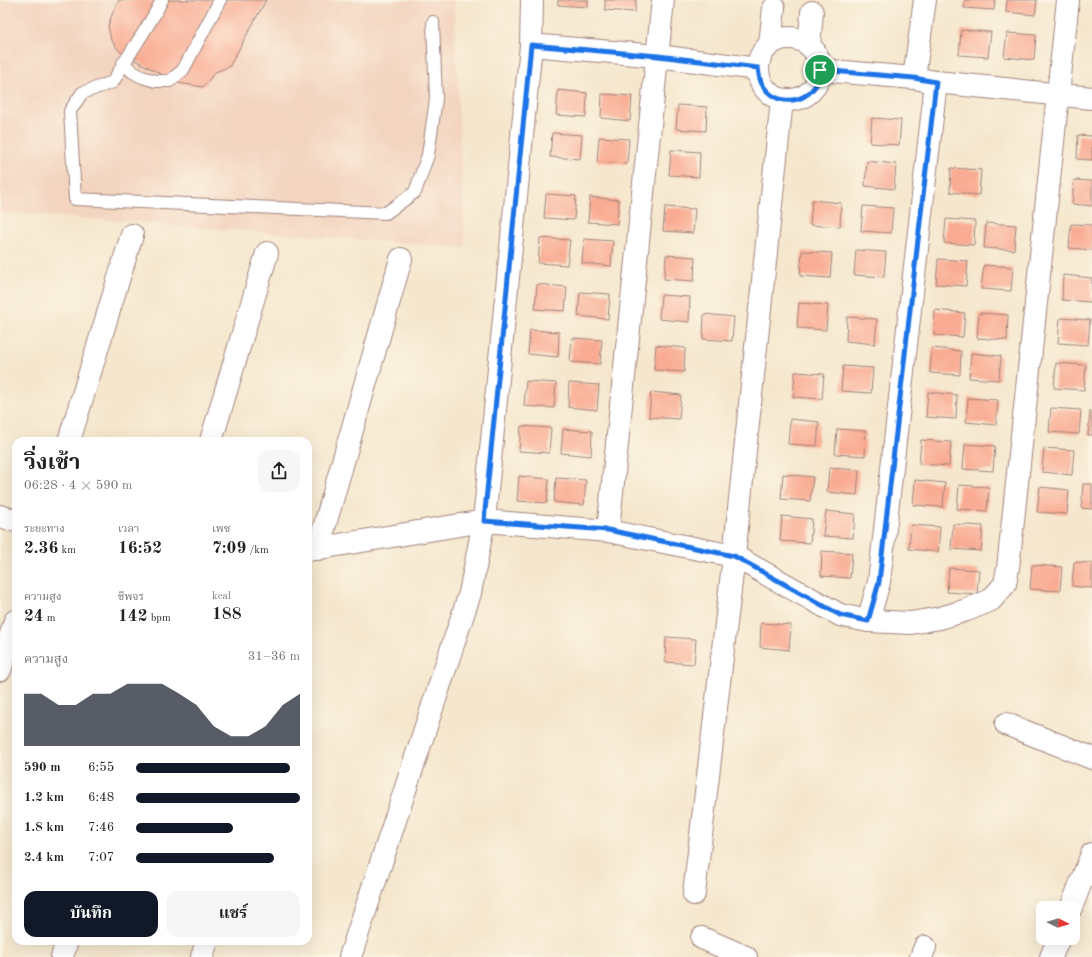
<!DOCTYPE html>
<html lang="th">
<head>
<meta charset="utf-8">
<style>
  :root { --surface:#fff; --page:#f6f6f6; --text:#222; --muted:#767676; --accent:#111827 }
  body { margin:0; font-family:"Old Standard TT","Noto Serif Thai",serif; background:var(--page); color:var(--text); height:100vh; display:flex; flex-direction:column; font-size:15px; white-space:nowrap }
  * { box-sizing:border-box; margin:0 }
  p { font-size:13px; color:var(--muted) }
  .icon { flex:none; width:22px; height:22px; fill:none; stroke:currentColor; stroke-width:2; stroke-linecap:round; stroke-linejoin:round }
  .map { position:relative; flex:1; overflow:hidden }
  .panel { position:absolute; left:12px; top:437px; width:300px; height:508px; display:flex; flex-direction:column; background:var(--surface); border-radius:12px; box-shadow:0 4px 16px #0002 }
  .panel>* { flex:none }
  .needle { width:26px; rotate:95deg }
  .controls { position:absolute; left:1036px; top:901px; display:grid; gap:8px }
  .controls a { display:grid; place-items:center; width:44px; height:44px; border-radius:8px; background:var(--surface); box-shadow:0 4px 16px #0002; font-size:20px }
  .pin { position:absolute; display:grid; place-items:center; width:34px; height:34px; color:#fff; margin:-17px; border:2px solid #fff; border-radius:50%; box-shadow:0 1px 4px #0007 }
  .round { display:grid; place-items:center; flex:none; width:42px; height:42px; border-radius:12px; background:var(--page) }
  .summary { display:flex; align-items:center; justify-content:space-between; height:68px; padding:0 12px }
  h1 { font-size:22px; font-weight:700; line-height:30px }
  .figures { display:grid; grid-template-columns:repeat(3,1fr); gap:6px; height:68px; padding:4px 12px }
  .figures div { display:grid; align-content:center }
  .figures b { font-size:17px; font-weight:700 }
  .figures small { font-size:11px; font-weight:400 }
  .figures p { font-size:11px }
  .chart { height:112px; padding:8px 12px }
  .chart p { display:flex; justify-content:space-between }
  .chart svg { width:100%; height:72px; margin-top:4px; fill:var(--accent); opacity:.7 }
  .cta { display:flex; gap:8px; margin-top:auto; padding:8px 12px }
  .cta a { flex:1; height:46px; border-radius:12px; background:var(--accent); color:#fff; font-size:16px; font-weight:700; line-height:46px; text-align:center }
  .cta a+a { background:var(--page); color:var(--text) }
  ul { padding:0 12px; list-style:none; font-size:13px }
  li { display:grid; grid-template-columns:64px 48px 1fr; align-items:center; height:30px }
  li i { height:10px; border-radius:5px; background:var(--accent) }
  .map>svg:first-child { display:block }
</style>
</head>
<body>
<div class="map">
<svg width="1092" height="957" viewBox="0 0 1092 957">
  <rect width="100%" height="100%" fill="#fcf5e5"/>
  <filter id="ink" filterUnits="userSpaceOnUse"><feTurbulence type="fractalNoise" baseFrequency=".025" numOctaves="2"/><feDisplacementMap in="SourceGraphic" scale="8" xChannelSelector="R" yChannelSelector="G"/><feConvolveMatrix kernelMatrix="1 2 1 2 8 2 1 2 1" color-interpolation-filters="sRGB"/></filter>
  <filter id="wash" filterUnits="userSpaceOnUse"><feTurbulence type="fractalNoise" baseFrequency=".012" numOctaves="4" result="noise"/><feDisplacementMap in="SourceGraphic" scale="16" xChannelSelector="R" yChannelSelector="G"/><feGaussianBlur stdDeviation="0.9" result="paint"/><feColorMatrix in="noise" values="0 0 0 0 0 0 0 0 0 0 0 0 0 0 0 0 0 1.4 0 .05"/><feComposite in="paint" operator="in"/></filter>
  <g filter="url(#wash)">
    <rect width="100%" height="100%" fill="#f5e7cd"/>
    <path fill="#f3d4bf" d="M0 0H454L465 248 0 212Z"/>
    <g id="blocks">
      <path fill="#f9ac93" d="M119 0H266L229 67 215 72 203 87 178 83 120 52 111 40 108 26 113 12Z
        M558 0H588V7L558 5Z
        M605 0H636L635 12 605 10Z
        M965 0H995L994 10 964 8Z
        M1007 0H1037L1035 15 1006 12Z
        M961 30 991 32 988 57 959 55Z
        M1007 33 1036 35 1034 60 1004 57Z
        M558 90 587 93 586 117 556 115Z
        M602 94 632 96 630 121 601 118Z
        M678 105 707 107 706 131 676 129Z
        M872 118 901 120 899 145 870 143Z
        M552 133 582 135 580 159 550 157Z
        M1078 135 1092 136V160L1077 159Z
        M599 137 629 139 627 164 597 162Z
        M671 150 700 152 699 177 669 175Z
        M867 161 896 164 894 189 865 186Z
        M951 168 981 170 979 195 950 192Z
        M1074 180 1092 181V206L1072 204Z
        M546 194 576 196 574 220 544 218Z
        M590 197 619 200 617 224 588 222Z
        M812 200 841 203 840 227 810 225Z
        M863 206 893 208 891 233 861 231Z
        M665 207 695 209 693 233 663 231Z
        M946 219 975 221 974 245 944 243Z
        M986 223 1016 225 1014 250 984 248Z
        M1071 224 1092 225V250L1069 248Z
        M540 238 570 240 567 265 538 263Z
        M584 239 613 241 611 266 582 263Z
        M856 250 886 252 884 277 854 275Z
        M802 251 832 253 830 278 800 276Z
        M666 255 695 257 694 281 664 279Z
        M938 259 968 261 966 286 936 284Z
        M984 265 1013 267 1011 291 981 289Z
        M1063 275 1092 278 1091 302 1062 300Z
        M537 284 567 287 565 311 535 309Z
        M580 292 610 294 608 319 578 316Z
        M661 295 690 297 689 322 659 319Z
        M799 303 828 305 826 330 797 328Z
        M935 310 965 313 963 337 934 335Z
        M979 313 1008 315 1007 340 977 338Z
        M704 314 734 317 732 341 703 339Z
        M847 317 877 319 875 344 846 341Z
        M1060 318 1090 320 1088 345 1058 343Z
        M530 330 559 332 558 357 528 354Z
        M572 338 602 340 600 364 570 362Z
        M656 345 685 348 684 372 654 370Z
        M932 348 961 351 960 375 930 373Z
        M971 353 1001 356 999 380 969 378Z
        M1056 363 1086 365 1084 390 1054 388Z
        M843 366 873 368 871 393 841 391Z
        M795 372 824 374 822 399 793 397Z
        M526 381 556 383 554 408 524 406Z
        M569 383 599 385 597 410 568 407Z
        M651 392 681 395 679 419 649 417Z
        M928 392 957 395 956 419 926 417Z
        M968 398 998 400 996 425 966 422Z
        M1051 408 1081 410 1079 434 1049 432Z
        M1090 411H1092V435H1088Z
        M790 419 819 422 817 446 788 444Z
        M521 426 551 428 549 453 519 451Z
        M563 429 592 431 591 456 561 453Z
        M837 429 866 431 865 456 835 454Z
        M921 440 951 442 949 466 919 464Z
        M965 444 995 446 993 471 963 469Z
        M1044 448 1074 450 1072 475 1042 472Z
        M829 468 859 470 857 495 827 492Z
        M783 474 813 477 810 501 781 499Z
        M519 476 549 479 547 503 517 501Z
        M556 478 586 480 584 505 554 502Z
        M915 480 945 483 943 507 913 505Z
        M1083 484H1092V509L1081 508Z
        M959 485 989 487 987 511 957 509Z
        M1040 487 1069 490 1067 514 1037 512Z
        M826 511 855 514 853 538 823 536Z
        M782 516 812 519 810 543 780 541Z
        M953 524 983 526 981 551 951 549Z
        M911 525 940 527 938 552 909 549Z
        M822 551 852 553 850 578 821 576Z
        M1074 562 1092 563V588L1072 586Z
        M1032 565 1062 567 1060 591 1030 589Z
        M949 568 979 570 977 594 947 592Z
        M761 623 791 625 789 650 760 647Z
        M666 637 696 639 694 664 665 662Z"/>
    </g>
  </g>
  <g filter="url(#ink)">
    <use href="#blocks" fill-opacity="0" stroke="#a0837c" stroke-width="1"/>
    <g fill="none" stroke-linecap="round" stroke-linejoin="round">
      <defs>
        <path id="lane" d="M162 0C148 29 128 54 113 82L82 93 70 111 75 199 386 213 415 192 428 155 436 99 433 22
          M123 63 133 72 142 77 156 81H170L183 70 220 0"/>
        <path id="street" d="M758 69a31 31 0 1 1 62 0a31 31 0 1 1-62 0Z
          M770 44 774 8
          M531 45 658 56 758 69
          M809 45 812 12
          M820 70 914 78 936 82 1092 98
          M914 78 925 0
          M69 441 132 235
          M211 441 267 253
          M0 516 16 521
          M608 531 663 0
          M318 549 401 259
          M308 550 484 521 608 531 734 556 840 615 868 621 911 623 940 618 967 610 991 600 1005 584 1008 568 1068 0
          M868 621 879 582 936 82
          M0 670 15 621
          M1006 724 1092 758
          M694 894 734 556 782 100
          M1071 908 1092 854
          M702 938 746 957
          M62 957 67 941
          M202 957 207 941
          M350 957 470 593 484 521 531 45 532 0
          M921 957 925 947
          M1051 957 1059 938"/>
      </defs>
      <use href="#lane" stroke="#a0837c" stroke-width="14"/>
      <use href="#street" stroke="#a0837c" stroke-width="24"/>
      <use href="#lane" stroke="#fff" stroke-width="12"/>
      <use href="#street" stroke="#fff" stroke-width="22"/>
    </g>
  </g>
  <g fill="none" stroke-linecap="round" stroke-linejoin="round" filter="url(#ink)">
    <defs>
      <path id="route" d="M531 45 658 56 758 68C759 73 759 79 762 84 775 106 802 105 816 85 818 80 819 74 820 70L914 78 936 82 879 582 868 621 840 615 734 556 608 530 484 521Z"/>
    </defs>
    <use href="#route" stroke="#fff" stroke-width="8"/>
    <use href="#route" stroke="#1a73e8" stroke-width="5"/>
  </g>
</svg>
<div class="controls">
<a><svg class="needle" viewBox="-14 -14 28 28"><path d="M0-13l5 13h-10z" fill="#e53935"/><path d="M0 13l5-13h-10z" fill="#767676"/></svg></a>
</div>
<div class="pin" style="left:820px;top:70px;background:#1e9e55"><svg class="icon" aria-label="arrive" viewBox="0 0 24 24"><path d="M6 21V4h12l-3 4 3 4H6"/></svg></div>
<section class="panel">
<div class="summary"><div><h1>วิ่งเช้า</h1><p>06:28 · 4 × 590 m</p></div><a class="round"><svg class="icon" aria-label="share" viewBox="0 0 24 24"><path d="M12 15V3M7 8l5-5 5 5M5 13v7h14v-7"/></svg></a></div>
<div class="figures">
<div><p>ระยะทาง</p><b>2.36<small> km</small></b></div>
<div><p>เวลา</p><b>16:52</b></div>
<div><p>เพซ</p><b>7:09<small> /km</small></b></div>
</div>
<div class="figures">
<div><p>ความสูง</p><b>24<small> m</small></b></div>
<div><p>ชีพจร</p><b>142<small> bpm</small></b></div>
<div><p>kcal</p><b>188</b></div>
</div>
<div class="chart"><p><span>ความสูง</span>31–36 m</p>
<svg viewBox="0 0 160 44" preserveAspectRatio="none"><path d="M0 44V12L10 12L20 19L30 19L40 12L50 12L60 6L70 6L80 6L90 12L100 19L110 32L120 38L130 38L140 32L150 19L160 12V44z"/></svg>
</div>
<ul>
<li><b>590 m</b>6:55<i style="width:94%"></i></li>
<li><b>1.2 km</b>6:48<i style="width:100%"></i></li>
<li><b>1.8 km</b>7:46<i style="width:59%"></i></li>
<li><b>2.4 km</b>7:07<i style="width:84%"></i></li>
</ul>
<div class="cta"><a>บันทึก</a><a>แชร์</a></div>
</section>
</div>
</body>
</html>
